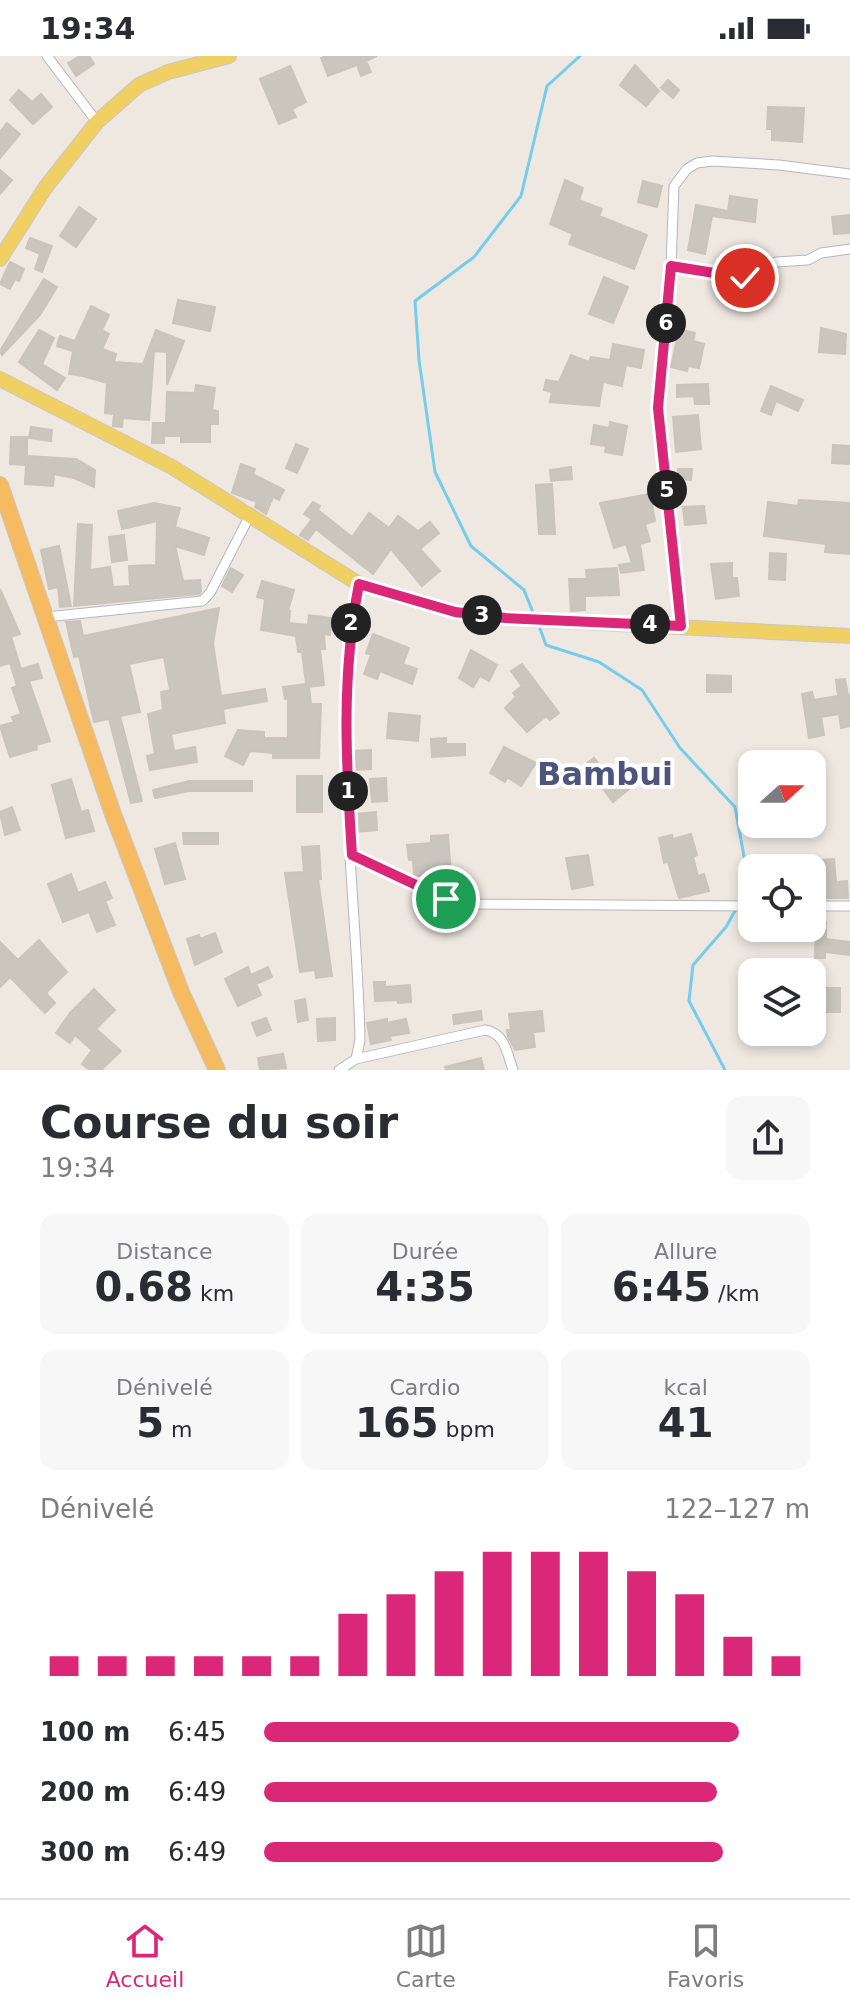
<!DOCTYPE html>
<html lang="fr">
<head>
<meta charset="utf-8">
<style>
  :root { --surface:#fff; --page:#f7f7f7; --text:#2b2b33; --muted:#7c7c81; --line:#e1e1e2; --accent:#db2777 }
  body { margin:0; font-family:"DejaVu Sans",sans-serif; background:var(--page); color:var(--text); height:100vh; display:flex; flex-direction:column; font-size:30px; white-space:nowrap }
  * { box-sizing:border-box; margin:0 }
  p { font-size:26px; color:var(--muted) }
  .icon { flex:none; width:44px; height:44px; fill:none; stroke:currentColor; stroke-width:2; stroke-linecap:round; stroke-linejoin:round }
  .map { position:relative; height:1014px; overflow:hidden }
  .side { display:flex; flex-direction:column; background:var(--surface); flex:1 }
  .side>* { flex:none }
  .needle { width:52px; rotate:69deg }
  .tools { position:absolute; left:738px; top:694px; display:grid; gap:16px }
  .tools a { display:grid; place-items:center; width:88px; height:88px; border-radius:16px; background:var(--surface); box-shadow:0 4px 12px #0003; font-size:40px }
  .pin { position:absolute; display:grid; place-items:center; width:68px; height:68px; color:#fff; margin:-34px; border:4px solid #fff; border-radius:50%; box-shadow:0 2px 8px #0007 }
  .km { position:absolute; width:40px; height:40px; margin:-20px; border-radius:50%; background:#222; color:#fff; font-size:22px; line-height:40px; text-align:center }
  .round { display:grid; place-items:center; flex:none; width:84px; height:84px; border-radius:16px; background:var(--page) }
  .summary { display:flex; align-items:center; justify-content:space-between; height:136px; padding:0 40px }
  h1 { font-size:44px; font-weight:800; line-height:60px }
  .metrics { display:grid; grid-template-columns:repeat(3,1fr); gap:12px; height:136px; padding:8px 40px }
  .metrics div { display:grid; align-content:center; border-radius:16px; background:var(--page); text-align:center }
  .metrics b { font-size:40px; font-weight:800 }
  .metrics small { font-size:22px; font-weight:400 }
  .metrics p { font-size:22px }
  .chart { height:224px; padding:16px 40px }
  .chart p { display:flex; justify-content:space-between }
  .chart svg { width:100%; height:144px; margin-top:8px; stroke:var(--accent); stroke-width:6 }
  ul { padding:0 40px; list-style:none; font-size:26px }
  li { display:grid; grid-template-columns:128px 96px 1fr; align-items:center; height:60px }
  li i { height:20px; border-radius:10px; background:var(--accent) }
  .status { display:flex; justify-content:space-between; align-items:center; height:56px; padding:0 40px; background:var(--surface); direction:ltr }
  .status svg { height:22px; fill:currentColor }
  .tab-bar { display:flex; justify-content:space-around; align-items:center; height:112px; border-top:2px solid var(--line); background:var(--surface); font-size:22px; color:var(--muted) }
  .tab-bar a { display:grid; justify-items:center; gap:4px }
  .tab-bar .selected { color:var(--accent) }
  .map>svg:first-child { display:block }
</style>
</head>
<body>
<div class="status"><b>19:34</b><svg viewBox="0 0 49 12"><path d="M0 12V9h3v3zM5 12V6h3v6zM10 12V3h3v9zM15 12V0h3v12zM26 1h20v11H26zM47 4h2v5h-2z"/></svg></div>
<div class="map">
<svg width="850" height="1014" viewBox="0 0 850 1014">
  <rect width="100%" height="100%" fill="#eee8e0"/>
  <g fill="none" stroke-linecap="round" stroke-linejoin="round">
    <path stroke="#75cdee" stroke-width="3" d="M534 559 524 534 471 490 435 416 419 304 415 245 474 201 521 140 547 30 580 0
      M539 570 546 589 599 606 642 634 680 692 735 751 749 828 739 847
      M725 1014 689 945 693 909 726 871 736 853"/>
  </g>
  <path fill="#cac6be" stroke="#cac4b9" stroke-width="2" d="M80 0H89L94 8 76 20 68 7Z
    M326 0H377L366 5 371 16 361 20 357 9 328 20 321 2Z
    M635 9 659 35 646 50 620 29Z
    M290 10 306 46 292 53 296 61 279 68 260 23Z
    M668 24 679 34 673 42 661 32Z
    M19 34 32 46 41 38 52 51 33 68 10 44Z
    M768 51 804 52 802 86 772 84V73H767Z
    M7 67 20 78 0 102V76Z
    M0 114 12 124 0 138Z
    M565 124 583 132 579 144 602 153 599 160 647 179 634 213 569 188 573 178 550 168Z
    M643 125 662 130 657 151 638 146Z
    M730 140 757 144 755 166 712 160 705 198 688 194 696 149 728 155Z
    M79 151 96 163 76 191 60 180Z
    M850 159V177L834 178 832 161Z
    M30 182 52 190 42 216 35 213 40 198 26 192Z
    M10 206 24 213 19 225 15 223 10 233 0 228Z
    M604 221 628 231 613 267 589 258Z
    M44 223 57 231 40 259 2 299 0 295Z
    M178 244 215 251 210 275 173 267Z
    M91 250 109 259 102 274 109 278 102 293 116 298 114 306 143 308 156 274 184 285 167 329V296L154 295 149 364 123 362 122 371 113 370 114 358 105 357 107 327 83 320 69 318 73 295 57 290 60 280 75 285Z
    M821 272 846 278 845 298 819 296Z
    M679 273 695 277 693 285 704 288 699 312 688 310 687 315 671 311Z
    M39 274 54 282 42 308 65 322 57 334 19 306Z
    M613 288 644 294 641 312 626 309 622 330 603 326 599 350 550 346 552 336 544 334 546 324 559 326 571 299 589 306 591 301 610 304Z
    M708 328 709 348H695L694 340 677 341V329Z
    M196 329 215 332 212 354 218 355V368H210V386H181V380H164V387H152L153 367H166L167 336 195 337Z
    M771 330 803 344 798 355 776 345 771 359 761 355Z
    M698 359 701 393 676 396 673 361Z
    M610 366 627 370 622 399 605 396 606 390 591 388 594 369 609 372Z
    M31 371 52 374 51 385 29 382Z
    M11 381H27V400L76 403 95 414 94 431 74 422 54 418 53 430 25 428 26 409 10 408Z
    M296 388 308 393 297 417 286 412Z
    M833 389 850 390V408L832 407Z
    M241 408 255 413 253 418 284 434 279 444 273 441 266 458 255 451 257 446 232 437Z
    M571 411 572 423 551 425 550 414Z
    M678 413H692L691 424 678 423Z
    M552 428 555 478H539L536 429Z
    M650 438 655 465 645 468 650 485 640 488 644 514 621 517 619 509 632 507 626 488 614 492 600 447Z
    M799 444 850 447V498L825 496 826 488 764 480 768 446 798 450Z
    M313 446 320 450 318 454 352 481 369 457 389 472 398 460 418 475 430 466 439 477 420 493 440 515 422 530 391 493 373 518 316 473 308 484 300 479 312 463 304 458Z
    M154 447 180 452 175 471 209 482 204 499 175 490 183 525 200 524 201 535 199 538 74 550 78 468 92 469 90 514 110 511 113 531 130 530 129 510 156 509 157 465 122 473 118 455Z
    M704 450 706 467 685 469 683 451Z
    M124 479 127 504 112 506 109 481Z
    M59 490 71 550 60 551 58 531 49 533 41 494Z
    M770 497 786 498 785 524 769 523Z
    M732 507V522H737L739 540 716 543 711 508Z
    M231 512 243 519 232 536 222 530Z
    M617 512 619 539 585 540V554L571 555 569 523H587L586 514Z
    M262 525 294 534 288 555H290L289 567 308 569 309 559 332 562 330 579 324 578 325 593H320L324 629 309 631 311 648H321L319 702H273V697L250 695 243 709 225 700 238 674 264 676V682H288V642L285 643 283 631 306 628 302 596H298L296 580 261 574 265 543 257 541Z
    M0 533 20 578 11 581 21 613 38 608 42 622 29 625 50 685 36 689 37 693 10 701 0 670 14 666 12 661 21 658 12 632 17 630 10 607 0 610Z
    M219 552 213 587 221 640 265 633 267 645 223 653 225 667 171 678 174 695 195 691 197 706 150 714 147 700 155 698 148 658 163 654 161 636 170 634 164 601 129 608 140 656 120 660 142 745 131 747 109 663 94 666 79 600 74 601 66 566 80 565 83 580Z
    M373 578 409 592 403 608 417 613 412 628 380 615 377 623 364 618 371 599 366 597Z
    M471 594 497 609 489 625 480 620 473 631 459 622Z
    M522 608 559 657 550 664 546 660 527 676 505 652 516 641 513 637 522 630 511 615Z
    M707 619 731 620V636H707Z
    M845 623 848 639H850V670L841 672 839 658 821 661 824 679 809 682 802 638 812 636 814 644 838 640 836 624Z
    M389 657 420 660 418 685 387 682Z
    M446 682V688H465V699L432 701 431 683Z
    M504 691 536 707 521 730 507 721 505 726 490 717Z
    M371 694V713L354 714 353 695Z
    M594 702 611 723 617 718 629 733 613 746 585 709Z
    M297 720H322V756H297Z
    M386 722 387 745 372 746 370 723Z
    M71 723 81 756 88 754 94 775 66 782 52 729Z
    M189 725H252V735H189L155 742 153 734Z
    M12 751 20 774 5 779 0 756Z
    M376 756 377 774 356 776 355 758Z
    M183 777H218V788H184Z
    M691 778 697 799 693 801 698 820 704 818 709 835 679 842 668 806 664 807 659 782 672 779 673 783Z
    M448 779 451 818 414 820 413 804H409L407 789 431 787V780Z
    M175 787 185 823 165 828 155 793Z
    M319 790 321 823H318L332 920 316 922 315 914 300 916 285 817 304 816 302 791Z
    M588 799 593 829 572 833 566 802Z
    M834 803 836 826 847 825 848 842H823V834H812V822L821 821 820 804Z
    M71 818 78 837 105 826 112 842 105 845 115 869 97 876 89 856 63 866 48 828Z
    M816 866H826V883L850 886V899L825 896V902H815Z
    M215 877 222 896 195 909 187 883 199 879 200 883Z
    M39 884 67 916 46 937 55 947 45 957 10 921 0 931V886L18 904Z
    M248 911 251 919 268 911 272 921 256 928 261 939 238 950 225 923Z
    M374 926H385V931L410 929 411 946 398 947V944L375 945Z
    M825 932H840V956H825Z
    M94 933 115 954 96 973 121 995 101 1014H90L82 1008 92 994 75 979 70 987 56 977 70 957Z
    M305 943 308 964 298 966 295 945Z
    M481 955 482 964 454 968 453 959Z
    M542 955 544 975 533 976 535 991 515 994 508 981 507 974H511L509 958Z
    M266 962 271 974 257 980 252 967Z
    M335 962V984L318 985 317 963Z
    M387 963V967L406 963 409 977 390 980 391 984 371 988 367 967Z
    M283 998 286 1012 260 1014 258 1002Z
    M481 1002 484 1014H446L445 1011Z"/>
  <g fill="none" stroke-linecap="round" stroke-linejoin="round">
    <defs>
      <path id="minor" d="M47 0 97 66
        M671 210 745 222 759 219 776 206 808 204 821 197 850 193
        M46 561 202 545 210 537 250 459
        M681 570 658 352 671 210 674 130 687 113 697 107 712 105 779 109 850 118
        M352 799 446 843 470 848 752 850
        M812 850H850
        M356 1003 485 974C505 977 507 997 513 1014
        M339 1014 356 1003 360 984C357 833 330 678 359 528"/>
      <path id="primary" d="M0 203 45 132 97 66 139 29 168 16 229 0
        M0 323 172 411 359 528 455 556 505 562 850 580"/>
      <path id="trunk" d="M0 429 113 758 181 936 217 1014"/>
    </defs>
    <use href="#minor" stroke="#b3b6c0" stroke-width="11"/>
    <use href="#primary" stroke="#c8c8c8" stroke-width="16"/>
    <use href="#trunk" stroke="#c8c8c8" stroke-width="18"/>
    <use href="#minor" stroke="#fff" stroke-width="9"/>
    <use href="#primary" stroke="#f0d063" stroke-width="14"/>
    <use href="#trunk" stroke="#f6ba60" stroke-width="16"/>
  </g>
  <g fill="none" stroke-linecap="round" stroke-linejoin="round">
    <defs>
      <path id="route" d="M446 843 352 799C346 706 341 621 359 528L455 556 505 562 681 570 658 352 671 210 745 222"/>
    </defs>
    <use href="#route" stroke="#fff" stroke-width="16"/>
    <use href="#route" stroke="#db2777" stroke-width="10"/>
  </g>
  <g text-anchor="middle" dominant-baseline="central" stroke-width="8" stroke-linejoin="round" paint-order="stroke">
    <g font-size="32" font-weight="bold" fill="#4d557e" stroke="#fff">
      <text x="605" y="718">Bambui</text>
    </g>
  </g>
</svg>
<div class="tools">
<a><svg class="needle" viewBox="-14 -14 28 28"><path d="M0-13l5 13h-10z" fill="#e53935"/><path d="M0 13l5-13h-10z" fill="#7c7c81"/></svg></a>
<a><svg class="icon" aria-label="locate" viewBox="0 0 24 24"><circle cx="12" cy="12" r="6"/><path d="M12 2v4M12 18v4M2 12h4M18 12h4"/></svg></a>
<a><svg class="icon" aria-label="layers" viewBox="0 0 24 24"><path d="M12 4l9 5-9 5-9-5zM3 14l9 5 9-5"/></svg></a>
</div>
<div class="pin" style="left:446px;top:843px;background:#1e9e55"><svg class="icon" aria-label="arrive" viewBox="0 0 24 24"><path d="M6 21V4h12l-3 4 3 4H6"/></svg></div>
<div class="pin" style="left:745px;top:222px;background:#d93025"><svg class="icon" aria-label="check" viewBox="0 0 24 24"><path d="M5 12l5 5 9-10"/></svg></div>
<b class="km" style="left:348px;top:735px">1</b>
<b class="km" style="left:351px;top:567px">2</b>
<b class="km" style="left:482px;top:559px">3</b>
<b class="km" style="left:650px;top:568px">4</b>
<b class="km" style="left:667px;top:434px">5</b>
<b class="km" style="left:666px;top:267px">6</b>
</div>
<section class="side">
<div class="summary"><div><h1>Course du soir</h1><p>19:34</p></div><a class="round"><svg class="icon" aria-label="share" viewBox="0 0 24 24"><path d="M12 15V3M7 8l5-5 5 5M5 13v7h14v-7"/></svg></a></div>
<div class="metrics">
<div><p>Distance</p><b>0.68<small> km</small></b></div>
<div><p>Durée</p><b>4:35</b></div>
<div><p>Allure</p><b>6:45<small> /km</small></b></div>
</div>
<div class="metrics">
<div><p>Dénivelé</p><b>5<small> m</small></b></div>
<div><p>Cardio</p><b>165<small> bpm</small></b></div>
<div><p>kcal</p><b>41</b></div>
</div>
<div class="chart"><p><span>Dénivelé</span>122–127 m</p>
<svg viewBox="0 0 160 44" preserveAspectRatio="none"><path d="M5 44V38M15 44V38M25 44V38M35 44V38M45 44V38M55 44V38M65 44V25M75 44V19M85 44V12M95 44V6M105 44V6M115 44V6M125 44V12M135 44V19M145 44V32M155 44V38"/></svg>
</div>
<ul>
<li><b>100 m</b>6:45<i style="width:87%"></i></li>
<li><b>200 m</b>6:49<i style="width:83%"></i></li>
<li><b>300 m</b>6:49<i style="width:84%"></i></li>
</ul>
</section>
<nav class="tab-bar">
<a class="selected"><svg class="icon" aria-label="home" viewBox="0 0 24 24"><path d="M3 11l9-7 9 7M6 9v11h12V9"/></svg>Accueil</a>
<a><svg class="icon" aria-label="map" viewBox="0 0 24 24"><path d="M3 6l6-2 6 2 6-2v14l-6 2-6-2-6 2zM9 4v14M15 6v14"/></svg>Carte</a>
<a><svg class="icon" aria-label="saved" viewBox="0 0 24 24"><path d="M7 4h10v16l-5-4-5 4z"/></svg>Favoris</a>
</nav>
</body>
</html>
